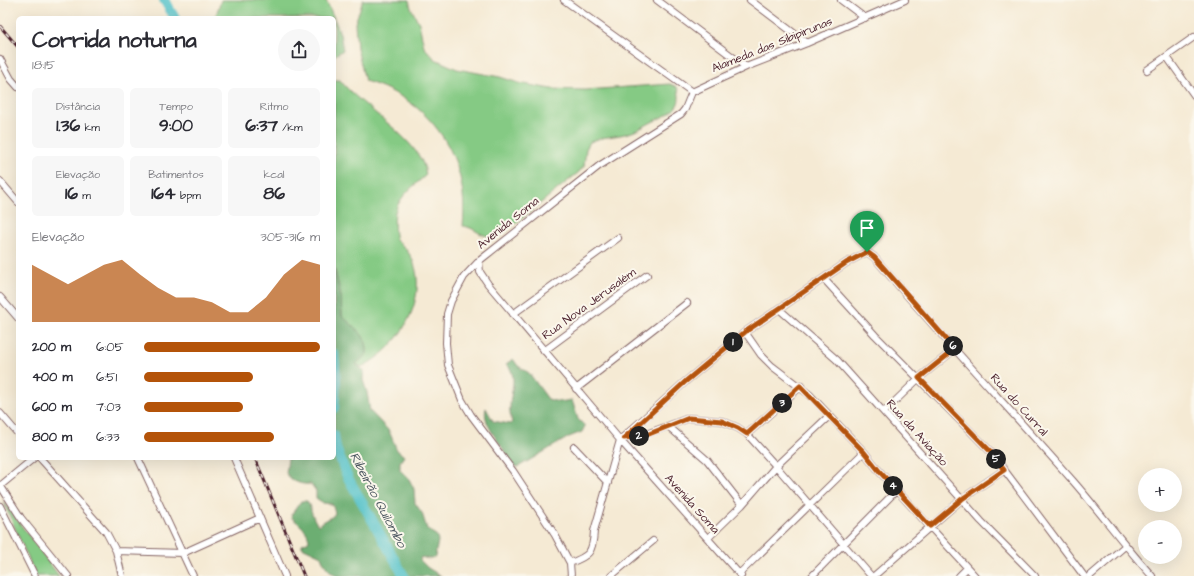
<!DOCTYPE html>
<html lang="pt">
<head>
<meta charset="utf-8">
<style>
  :root { --surface:#fff; --page:#f7f7f7; --text:#2b2b33; --muted:#7c7c81; --accent:#b45309 }
  body { margin:0; font-family:"Architects Daughter",sans-serif; background:var(--page); color:var(--text); height:100vh; display:flex; flex-direction:column; font-size:15px; white-space:nowrap }
  * { box-sizing:border-box; margin:0 }
  p { font-size:13px; color:var(--muted) }
  .icon { flex:none; width:22px; height:22px; fill:none; stroke:currentColor; stroke-width:2; stroke-linecap:round; stroke-linejoin:round }
  .map { position:relative; flex:1; overflow:hidden }
  .panel { position:absolute; left:16px; top:16px; width:320px; height:444px; display:flex; flex-direction:column; background:var(--surface); border-radius:6px; box-shadow:0 4px 16px #0002 }
  .panel>* { flex:none }
  .buttons { position:absolute; left:1138px; top:468px; display:grid; gap:8px }
  .buttons a { display:grid; place-items:center; width:44px; height:44px; border-radius:50%; background:var(--surface); box-shadow:0 4px 16px #0002; font-size:20px }
  .pin { position:absolute; display:grid; place-items:center; width:34px; height:34px; color:#fff; margin:-41px -17px; border-radius:50% 50% 50% 0; rotate:-45deg; box-shadow:0 0 4px #0007 }
  .pin .icon { rotate:45deg }
  .km { position:absolute; width:20px; height:20px; margin:-10px; border-radius:50%; background:#222; color:#fff; font-size:11px; line-height:20px; text-align:center }
  .round { display:grid; place-items:center; flex:none; width:42px; height:42px; border-radius:21px; background:var(--page) }
  .head { display:flex; align-items:center; justify-content:space-between; height:68px; padding:0 16px }
  h1 { font-size:22px; font-weight:800; line-height:30px }
  .figures { display:grid; grid-template-columns:repeat(3,1fr); gap:6px; height:68px; padding:4px 16px }
  .figures div { display:grid; align-content:center; border-radius:6px; background:var(--page); text-align:center }
  .figures b { font-size:17px; font-weight:800 }
  .figures small { font-size:11px; font-weight:400 }
  .figures p { font-size:11px }
  .chart { height:112px; padding:8px 16px }
  .chart p { display:flex; justify-content:space-between }
  .chart svg { width:100%; height:72px; margin-top:4px; fill:var(--accent); opacity:.7 }
  ul { padding:0 16px; list-style:none; font-size:13px }
  li { display:grid; grid-template-columns:64px 48px 1fr; align-items:center; height:30px }
  li i { height:10px; border-radius:5px; background:var(--accent) }
  .map>svg:first-child { display:block }
</style>
</head>
<body>
<div class="map">
<svg width="1194" height="576" viewBox="0 0 1194 576">
  <rect width="100%" height="100%" fill="#fbf7ec"/>
  <filter id="ink" filterUnits="userSpaceOnUse"><feTurbulence type="fractalNoise" baseFrequency=".025" numOctaves="2"/><feDisplacementMap in="SourceGraphic" scale="8" xChannelSelector="R" yChannelSelector="G"/><feConvolveMatrix kernelMatrix="1 2 1 2 8 2 1 2 1" color-interpolation-filters="sRGB"/></filter>
  <filter id="wash" filterUnits="userSpaceOnUse"><feTurbulence type="fractalNoise" baseFrequency=".012" numOctaves="4" result="noise"/><feDisplacementMap in="SourceGraphic" scale="16" xChannelSelector="R" yChannelSelector="G"/><feGaussianBlur stdDeviation="0.9" result="paint"/><feColorMatrix in="noise" values="0 0 0 0 0 0 0 0 0 0 0 0 0 0 0 0 0 1.4 0 .05"/><feComposite in="paint" operator="in"/></filter>
  <g filter="url(#wash)">
    <rect width="100%" height="100%" fill="#f5ead4"/>
    <path fill="#85ca84" stroke="#687458" d="M221 0H326L334 18H215Z
      M363 0H409L411 8 419 23 424 47 435 59 457 69 500 77 519 83 551 89 585 90 670 84 677 87C685 109 668 114 652 122 644 126 637 131 629 133 615 137 603 136 590 142L586 149 584 166 579 172 500 236C479 239 478 228 463 226 470 157 431 100 365 81L357 48 355 23Z
      M334 18 340 34 343 50 334 56Z
      M334 80H340C361 108 423 140 426 175 414 186 400 195 395 212 394 219 394 233 396 240 397 242 401 244 403 246 407 250 411 256 413 261 429 301 397 351 361 367L356 364 366 354 349 323 342 316 341 297 334 266Z
      M3 501 59 576H36Z"/>
    <path fill="#6cae72" stroke="#5b664e" d="M334 266 341 297 342 316C354 328 369 335 367 354L356 364 364 371 363 380 367 392 370 411 389 431 397 450 404 456 400 462V470L409 479 414 489 415 503 422 513 427 529 437 536 438 541 435 557 429 559 421 557 420 560 428 568 441 576H336C328 570 324 565 321 556L302 547V544L309 541C309 531 298 523 292 518L291 515 301 501H307C312 509 312 518 318 525L333 516 335 513 332 504 323 503 316 498V491L311 484C301 485 292 482 286 473L288 458H334Z
      M513 359 518 366 529 373 548 399 559 402 572 400 578 419 585 426 582 432 569 437 518 467 512 465C506 448 481 426 486 408L493 421 510 424 512 423C511 418 509 412 510 407 510 393 519 375 506 364Z"/>
    <g fill="none" stroke-linecap="round" stroke-linejoin="round">
      <path stroke="#54c2c9" stroke-width="10" d="M164 0 175 18
        M334 354 336 380 334 408
        M334 435 336 448 347 476 404 576"/>
    </g>
  </g>
  <g filter="url(#ink)">
    <g fill="none" stroke-linecap="round" stroke-linejoin="round">
      <defs>
        <path id="street" d="M564 0 692 92
          M657 0 746 67
          M750 0 807 43
          M841 0 865 18
          M1167 57 1194 95
          M0 59 11 79 18 87
          M1147 70 1194 37
          M692 92 746 67 807 43 905 0
          M0 181 18 202
          M479 261 480 272 488 284 620 440 741 576
          M824 279 875 335 990 451 1084 576
          M0 297 18 318
          M779 309 837 360 981 521 1035 576
          M513 314 618 238
          M745 332 761 355 772 366 810 395 864 452 880 472 975 576
          M544 351 647 275
          M576 389 687 303
          M884 412 919 378 955 349
          M0 413 18 434
          M668 426 707 460 742 505
          M747 434 801 386
          M624 438 644 435 689 418 722 421 738 428 747 434 776 466 871 576
          M574 447 608 483
          M40 458 106 532 116 551 122 576
          M138 458 193 576
          M234 458 285 576
          M0 485 21 518 68 576
          M0 486 34 458
          M0 506 35 576
          M708 538 742 505 776 466 829 416
          M116 551 183 553 260 518
          M570 563C589 556 593 553 594 531L620 440 686 381 745 332 846 263 867 252 874 257C938 333 1007 406 1073 481 1100 512 1124 545 1152 576
          M739 574 864 452
          M571 576 570 563 555 535 513 471 471 415 462 400 448 365 446 343 447 314 451 301 464 277 479 261 599 166 681 114 685 109 692 92
          M611 576 653 541
          M812 576 897 490
          M874 576 962 499 1004 470
          M959 576 967 568
          M1090 576 1125 546"/>
      </defs>
      <use href="#street" stroke="#866666" stroke-width="8"/>
      <use href="#street" stroke="#fff" stroke-width="6"/>
      <defs>
        <path id="rail" d="M0 26 18 47
          M255 458 304 576"/>
      </defs>
      <use href="#rail" stroke="#4a1f2b" stroke-width="3"/>
      <use href="#rail" stroke="#fbf7ec" stroke-width="1.5" stroke-dasharray="4.5" stroke-linecap="butt"/>
    </g>
  </g>
  <g fill="none" stroke-linecap="round" stroke-linejoin="round" filter="url(#ink)">
    <defs>
      <path id="route" d="M867 252 874 257 955 349 919 378 990 451 1004 470 962 499 930 526 880 472 864 452 800 386 747 434 738 428 722 421 689 418 644 436 624 438 686 381 745 332 846 263Z"/>
    </defs>
    <use href="#route" stroke="#fff" stroke-width="8"/>
    <use href="#route" stroke="#b45309" stroke-width="5"/>
  </g>
  <g text-anchor="middle" dominant-baseline="central" stroke-width="4" stroke-linejoin="round" paint-order="stroke">
    <g font-size="12" fill="#4a1f2b" stroke="#fbf7ec">
      <text transform="translate(772 45) rotate(-22)">Alameda das Sibipirunas</text>
      <text transform="translate(508 223) rotate(-39)">Avenida Soma</text>
      <text transform="translate(589 304) rotate(-36)">Rua Nova Jerusalém</text>
      <text transform="translate(1019 405) rotate(48)">Rua do Curral</text>
      <text transform="translate(917 433) rotate(48)">Rua da Aviação</text>
      <text transform="translate(692 504) rotate(48)">Avenida Soma</text>
    </g>
    <g font-size="13" font-style="italic" fill="#4e5862" stroke="#fbf7ec">
      <text transform="translate(378 500) rotate(62)">Ribeirão Quilombo</text>
    </g>
  </g>
</svg>
<div class="buttons">
<a>+</a>
<a>−</a>
</div>
<div class="pin" style="left:867px;top:252px;background:#1e9e55"><svg class="icon" aria-label="arrive" viewBox="0 0 24 24"><path d="M6 21V4h12l-3 4 3 4H6"/></svg></div>
<b class="km" style="left:733px;top:342px">1</b>
<b class="km" style="left:639px;top:436px">2</b>
<b class="km" style="left:782px;top:403px">3</b>
<b class="km" style="left:893px;top:486px">4</b>
<b class="km" style="left:996px;top:459px">5</b>
<b class="km" style="left:953px;top:346px">6</b>
<section class="panel">
<div class="head"><div><h1>Corrida noturna</h1><p>18:15</p></div><a class="round"><svg class="icon" aria-label="share" viewBox="0 0 24 24"><path d="M12 15V3M7 8l5-5 5 5M5 13v7h14v-7"/></svg></a></div>
<div class="figures">
<div><p>Distância</p><b>1.36<small> km</small></b></div>
<div><p>Tempo</p><b>9:00</b></div>
<div><p>Ritmo</p><b>6:37<small> /km</small></b></div>
</div>
<div class="figures">
<div><p>Elevação</p><b>16<small> m</small></b></div>
<div><p>Batimentos</p><b>164<small> bpm</small></b></div>
<div><p>kcal</p><b>86</b></div>
</div>
<div class="chart"><p><span>Elevação</span>305–316 m</p>
<svg viewBox="0 0 160 44" preserveAspectRatio="none"><path d="M0 44V9L10 15L20 21L30 15L40 9L50 6L60 15L70 23L80 29L90 29L100 32L110 38L120 38L130 29L140 15L150 6L160 9V44z"/></svg>
</div>
<ul>
<li><b>200 m</b>6:05<i style="width:100%"></i></li>
<li><b>400 m</b>6:51<i style="width:62%"></i></li>
<li><b>600 m</b>7:03<i style="width:56%"></i></li>
<li><b>800 m</b>6:33<i style="width:74%"></i></li>
</ul>
</section>
</div>
</body>
</html>
